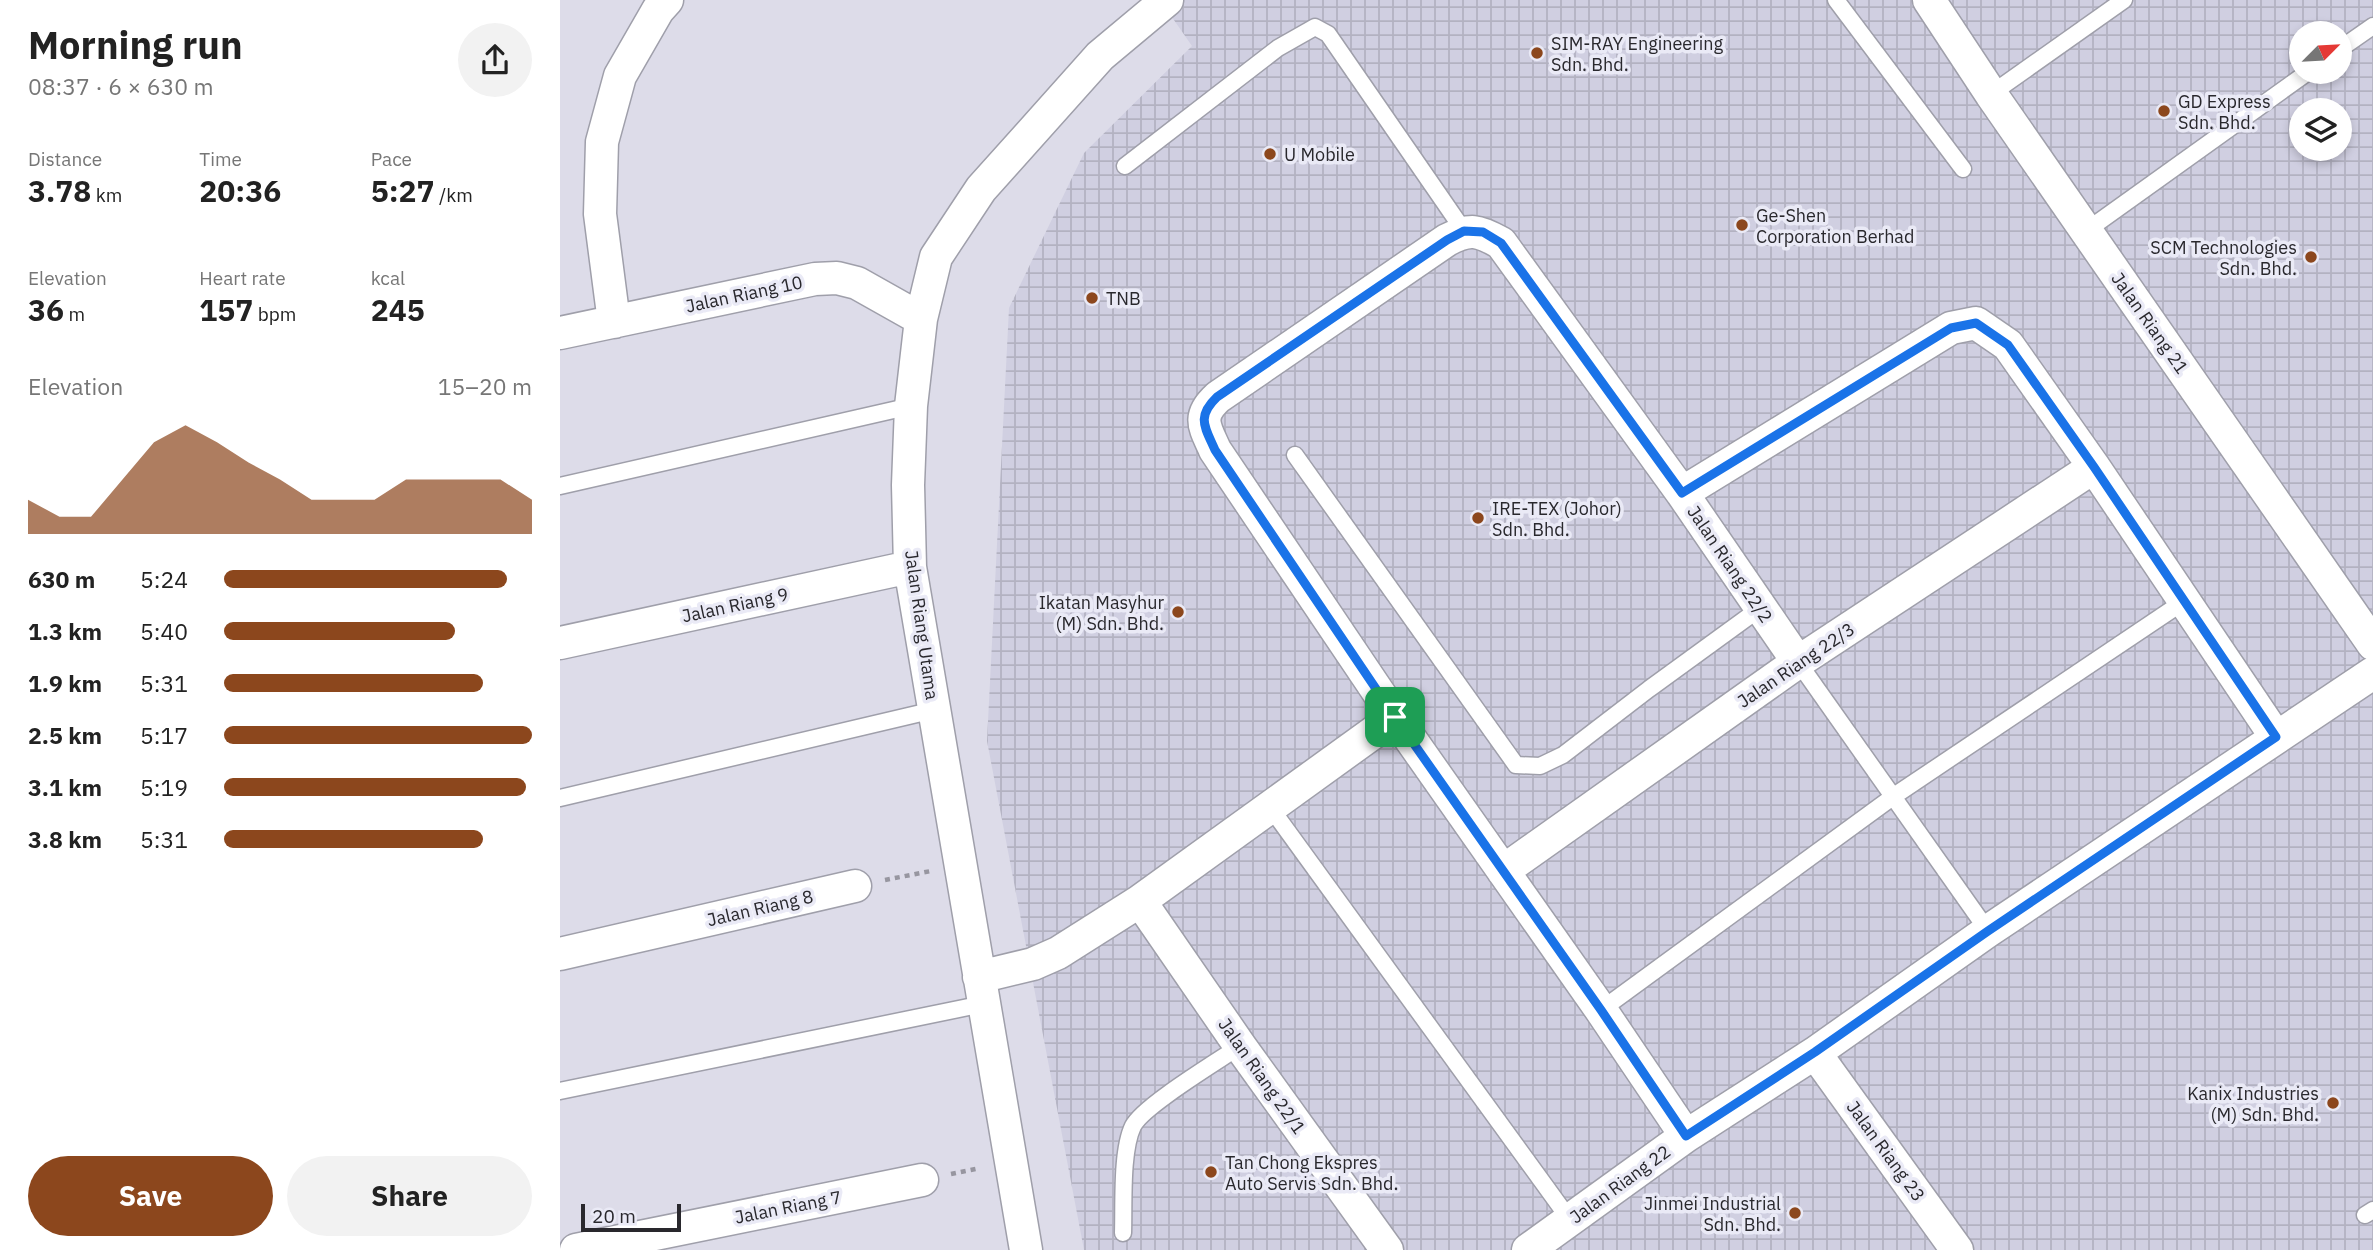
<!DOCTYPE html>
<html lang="en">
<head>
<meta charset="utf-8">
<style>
  :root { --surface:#fff; --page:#f2f2f2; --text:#222; --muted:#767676; --accent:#8c471d }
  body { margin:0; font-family:"IBM Plex Sans",sans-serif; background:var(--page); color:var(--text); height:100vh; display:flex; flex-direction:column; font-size:26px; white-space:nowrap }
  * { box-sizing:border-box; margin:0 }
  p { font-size:23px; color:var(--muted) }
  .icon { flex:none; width:38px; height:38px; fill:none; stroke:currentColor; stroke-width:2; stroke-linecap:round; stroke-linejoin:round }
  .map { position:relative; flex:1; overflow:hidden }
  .side { display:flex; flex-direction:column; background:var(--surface); width:560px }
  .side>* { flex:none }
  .needle { width:46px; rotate:66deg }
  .fabs { position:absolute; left:1729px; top:21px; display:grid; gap:14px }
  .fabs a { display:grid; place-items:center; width:63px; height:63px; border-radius:50%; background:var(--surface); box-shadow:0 4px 10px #0003; font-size:35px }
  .scale { position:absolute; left:21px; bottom:18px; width:100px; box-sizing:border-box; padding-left:7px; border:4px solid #29282d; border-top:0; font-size:19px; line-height:24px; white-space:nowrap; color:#29282d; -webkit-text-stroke:5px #eaeaf6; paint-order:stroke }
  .pin { position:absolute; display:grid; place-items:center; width:60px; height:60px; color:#fff; margin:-30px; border-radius:14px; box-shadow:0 4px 10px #0006 }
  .round { display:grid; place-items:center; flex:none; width:74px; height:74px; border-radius:37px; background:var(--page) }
  .headline { display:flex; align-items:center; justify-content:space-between; height:119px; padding:0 28px }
  h1 { font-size:38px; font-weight:700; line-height:52px }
  .stats { display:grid; grid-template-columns:repeat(3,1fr); gap:10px; height:119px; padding:7px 28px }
  .stats div { display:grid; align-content:center }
  .stats b { font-size:30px; font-weight:700 }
  .stats small { font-size:19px; font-weight:400 }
  .stats p { font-size:19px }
  .chart { height:196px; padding:14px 28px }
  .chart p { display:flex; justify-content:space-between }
  .chart svg { width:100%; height:126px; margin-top:7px; fill:var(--accent); opacity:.7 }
  .primary-button { display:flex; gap:14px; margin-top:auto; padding:14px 28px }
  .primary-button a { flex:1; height:80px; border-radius:42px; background:var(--accent); color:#fff; font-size:28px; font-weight:700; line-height:80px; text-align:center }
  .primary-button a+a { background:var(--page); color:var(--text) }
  ul { padding:0 28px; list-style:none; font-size:23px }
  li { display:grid; grid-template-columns:112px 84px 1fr; align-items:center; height:52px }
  li i { height:18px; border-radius:9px; background:var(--accent) }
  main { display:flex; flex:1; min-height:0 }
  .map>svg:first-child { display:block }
</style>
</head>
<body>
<main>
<section class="side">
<div class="headline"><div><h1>Morning run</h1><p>08:37 · 6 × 630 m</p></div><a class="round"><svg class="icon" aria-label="share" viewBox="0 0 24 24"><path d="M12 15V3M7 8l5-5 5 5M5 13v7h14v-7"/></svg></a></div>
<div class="stats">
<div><p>Distance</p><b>3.78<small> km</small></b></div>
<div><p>Time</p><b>20:36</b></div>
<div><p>Pace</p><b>5:27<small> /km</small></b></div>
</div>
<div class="stats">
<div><p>Elevation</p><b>36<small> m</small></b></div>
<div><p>Heart rate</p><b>157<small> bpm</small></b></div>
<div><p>kcal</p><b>245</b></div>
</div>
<div class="chart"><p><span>Elevation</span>15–20 m</p>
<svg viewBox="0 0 160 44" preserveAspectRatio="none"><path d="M0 44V32L10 38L20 38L30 25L40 12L50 6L60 12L70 19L80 25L90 32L100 32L110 32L120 25L130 25L140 25L150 25L160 32V44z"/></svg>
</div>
<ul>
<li><b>630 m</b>5:24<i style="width:92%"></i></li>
<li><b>1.3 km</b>5:40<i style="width:75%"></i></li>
<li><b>1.9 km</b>5:31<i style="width:84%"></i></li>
<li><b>2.5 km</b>5:17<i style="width:100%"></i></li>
<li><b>3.1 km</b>5:19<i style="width:98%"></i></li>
<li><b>3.8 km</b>5:31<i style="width:84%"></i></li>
</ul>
<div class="primary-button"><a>Save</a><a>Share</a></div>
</section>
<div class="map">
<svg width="1813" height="1250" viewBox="0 0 1813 1250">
  <defs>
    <pattern id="industrial-grid" width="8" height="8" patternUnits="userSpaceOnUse" patternTransform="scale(1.75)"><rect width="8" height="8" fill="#d0cfe1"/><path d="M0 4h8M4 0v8" fill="none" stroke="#b3b2c1"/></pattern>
  </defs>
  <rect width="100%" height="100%" fill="#dddce9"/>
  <path fill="url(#industrial-grid)" fill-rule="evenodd" d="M600 0H1813V1250H524L427 741 449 308 524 153 632 46ZM1741 33H1780V72H1741ZM1741 110H1780V149H1741Z"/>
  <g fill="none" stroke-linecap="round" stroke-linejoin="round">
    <defs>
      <path id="lane" d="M1276 0 1403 169
        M1780 49 1813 26
        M1431 94 1564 0
        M565 166 718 48 755 27 768 34 904 231
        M1526 231 1748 72
        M735 455 956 765 980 766 1003 755 1089 689 1199 609
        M0 486 351 406
        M1238 662 1428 931
        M0 798 374 710
        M710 807 1010 1220
        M1041 1010 1334 796 1623 602
        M0 1091 423 1004
        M1805 1215 1813 1210
        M563 1233C564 1204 561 1151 573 1126 583 1106 658 1061 680 1046"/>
      <path id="street" d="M1369 0 1431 94 1813 644
        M54 322 40 214 42 142 60 76 98 10 107 0
        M0 333 255 279 277 278 297 283 361 319
        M1122 493 1391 328 1416 323 1448 345 1534 467 1716 737
        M0 643 350 567
        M943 871 1238 662 1534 467
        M580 901 680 1046 827 1250
        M0 954 295 886
        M419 977 473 964 498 953 580 901 835 717
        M1255 1053 1397 1250
        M1126 1136 1041 1010 835 717 655 450C645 427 636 417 658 397L887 240C910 228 918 230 941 243L1122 493 1238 662
        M16 1250 362 1180
        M466 1250 350 567 348 485 351 406 361 319 376 257 421 189 540 56 607 0
        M968 1250 1126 1136 1255 1053 1428 931 1813 673"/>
    </defs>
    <use href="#lane" stroke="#9f9faa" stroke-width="19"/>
    <use href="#street" stroke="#9f9faa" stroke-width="35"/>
    <path stroke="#9796a0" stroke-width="4.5" stroke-dasharray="5 5" stroke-linecap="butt" d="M325 880 371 871
      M391 1174 420 1168"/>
    <use href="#lane" stroke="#fff" stroke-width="16"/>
    <use href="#street" stroke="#fff" stroke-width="32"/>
  </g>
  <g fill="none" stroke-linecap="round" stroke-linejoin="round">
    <defs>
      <path id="route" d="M904 231 923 232 941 243 1122 493 1391 328 1416 323 1448 345 1534 467 1716 737 1428 931 1255 1052 1126 1136 1041 1010 835 717 655 450C645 427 636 417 657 397L887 240Z"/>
    </defs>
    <use href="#route" stroke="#fff" stroke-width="14"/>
    <use href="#route" stroke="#1a73e8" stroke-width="9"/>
  </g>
  <g fill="#8c471d" stroke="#eaeaf6" stroke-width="2.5">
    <circle cx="977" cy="53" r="7"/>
    <circle cx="1604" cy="111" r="7"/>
    <circle cx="710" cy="154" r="7"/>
    <circle cx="1182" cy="225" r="7"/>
    <circle cx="1751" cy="257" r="7"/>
    <circle cx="532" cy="298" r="7"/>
    <circle cx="918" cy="518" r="7"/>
    <circle cx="618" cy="612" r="7"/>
    <circle cx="1773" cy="1103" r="7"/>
    <circle cx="651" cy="1172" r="7"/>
    <circle cx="1235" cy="1213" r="7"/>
  </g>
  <g text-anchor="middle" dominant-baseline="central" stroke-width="7" stroke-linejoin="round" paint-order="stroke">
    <g font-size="18" fill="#29282d" stroke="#eaeaf6" text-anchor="start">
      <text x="991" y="43">SIM-RAY Engineering<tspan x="991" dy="21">Sdn. Bhd.</tspan></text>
      <text x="1618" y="101">GD Express<tspan x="1618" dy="21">Sdn. Bhd.</tspan></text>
      <text x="724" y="154">U Mobile</text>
      <text x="1196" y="215">Ge-Shen<tspan x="1196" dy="21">Corporation Berhad</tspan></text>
      <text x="1737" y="247" text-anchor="end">SCM Technologies<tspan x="1737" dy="21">Sdn. Bhd.</tspan></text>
      <text x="546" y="298">TNB</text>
      <text x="932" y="508">IRE-TEX (Johor)<tspan x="932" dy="21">Sdn. Bhd.</tspan></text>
      <text x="604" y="602" text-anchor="end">Ikatan Masyhur<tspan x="604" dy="21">(M) Sdn. Bhd.</tspan></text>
      <text x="1759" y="1093" text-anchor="end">Kanix Industries<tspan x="1759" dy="21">(M) Sdn. Bhd.</tspan></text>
      <text x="665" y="1162">Tan Chong Ekspres<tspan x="665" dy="21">Auto Servis Sdn. Bhd.</tspan></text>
      <text x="1221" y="1203" text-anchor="end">Jinmei Industrial<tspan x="1221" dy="21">Sdn. Bhd.</tspan></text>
    </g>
    <g font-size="18" fill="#29282d" stroke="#eaeaf6">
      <text transform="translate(184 294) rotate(-12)">Jalan Riang 10</text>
      <text transform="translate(1590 323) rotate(55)">Jalan Riang 21</text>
      <text transform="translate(1170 564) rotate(56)">Jalan Riang 22/2</text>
      <text transform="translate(175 605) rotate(-12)">Jalan Riang 9</text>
      <text transform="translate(362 625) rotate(82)">Jalan Riang Utama</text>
      <text transform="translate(1236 665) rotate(-34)">Jalan Riang 22/3</text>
      <text transform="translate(200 908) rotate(-13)">Jalan Riang 8</text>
      <text transform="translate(702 1076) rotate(55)">Jalan Riang 22/1</text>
      <text transform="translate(1326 1151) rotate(54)">Jalan Riang 23</text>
      <text transform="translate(1060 1184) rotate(-36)">Jalan Riang 22</text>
      <text transform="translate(228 1207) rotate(-11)">Jalan Riang 7</text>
    </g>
  </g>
</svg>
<div class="fabs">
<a><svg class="needle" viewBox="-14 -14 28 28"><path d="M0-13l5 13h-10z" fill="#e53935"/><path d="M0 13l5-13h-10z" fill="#767676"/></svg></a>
<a><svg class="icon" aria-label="layers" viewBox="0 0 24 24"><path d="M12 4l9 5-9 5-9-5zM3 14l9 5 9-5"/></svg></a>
</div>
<div class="scale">20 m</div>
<div class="pin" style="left:835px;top:717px;background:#1e9e55"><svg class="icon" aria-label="arrive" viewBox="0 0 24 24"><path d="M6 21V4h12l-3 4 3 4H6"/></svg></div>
</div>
</main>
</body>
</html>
